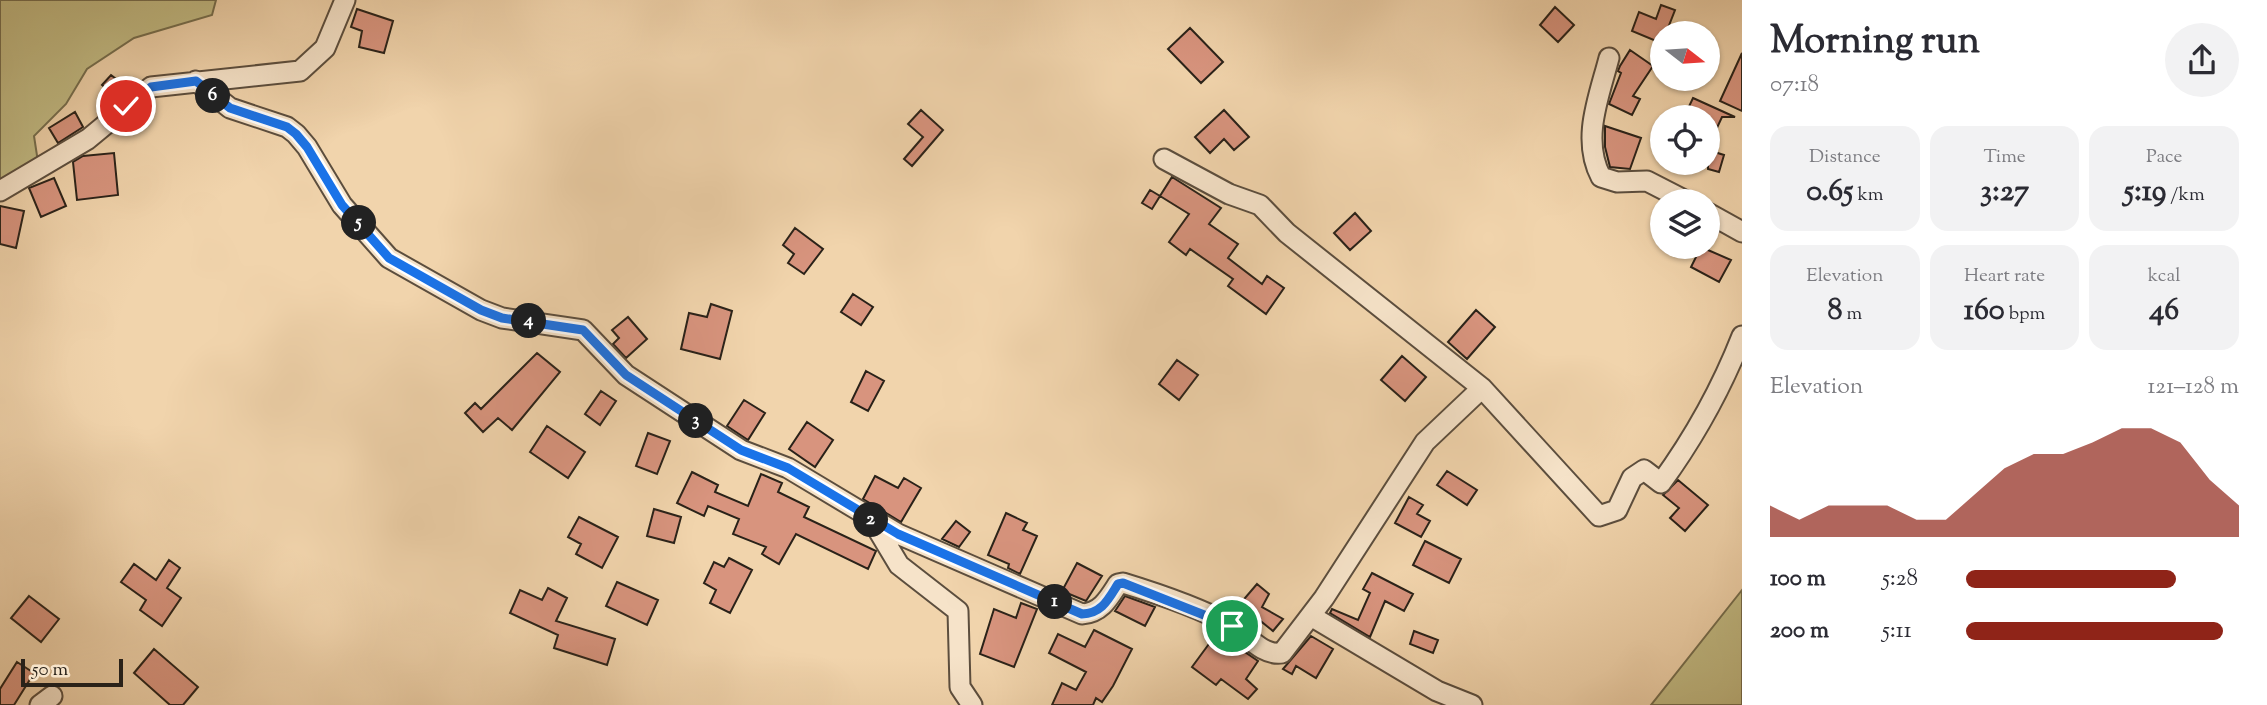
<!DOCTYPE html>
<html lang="en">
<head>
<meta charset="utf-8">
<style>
  :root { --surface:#fff; --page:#f2f2f3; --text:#2b2b33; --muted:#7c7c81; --accent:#8f2418 }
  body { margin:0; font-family:"Sorts Mill Goudy",serif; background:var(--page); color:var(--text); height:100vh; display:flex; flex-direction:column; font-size:26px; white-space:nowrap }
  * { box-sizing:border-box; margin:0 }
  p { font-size:23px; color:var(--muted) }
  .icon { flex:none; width:38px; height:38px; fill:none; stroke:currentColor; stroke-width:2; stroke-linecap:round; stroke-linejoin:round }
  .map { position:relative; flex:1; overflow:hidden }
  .drawer { display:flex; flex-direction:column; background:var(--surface); width:525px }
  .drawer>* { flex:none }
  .needle { width:46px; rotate:107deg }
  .controls { position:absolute; left:1650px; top:21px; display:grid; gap:14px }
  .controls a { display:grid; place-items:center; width:70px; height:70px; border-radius:50%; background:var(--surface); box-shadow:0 2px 5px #0004; font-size:35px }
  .scale { position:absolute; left:21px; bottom:18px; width:102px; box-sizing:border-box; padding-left:7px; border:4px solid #2a2219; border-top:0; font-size:19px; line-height:24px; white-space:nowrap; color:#2a2219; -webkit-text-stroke:5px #f6e3c9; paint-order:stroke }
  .pin { position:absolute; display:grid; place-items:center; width:60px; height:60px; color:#fff; margin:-30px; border:4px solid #fff; border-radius:50%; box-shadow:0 2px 7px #0007 }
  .km { position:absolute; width:35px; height:35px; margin:-18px; border-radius:50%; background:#222; color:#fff; font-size:19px; line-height:35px; text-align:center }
  .round { display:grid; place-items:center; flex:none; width:74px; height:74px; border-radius:37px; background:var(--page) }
  .summary { display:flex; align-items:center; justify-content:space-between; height:119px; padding:0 28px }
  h1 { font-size:38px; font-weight:700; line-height:52px }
  .stats { display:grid; grid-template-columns:repeat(3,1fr); gap:10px; height:119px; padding:7px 28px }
  .stats div { display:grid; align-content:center; border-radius:18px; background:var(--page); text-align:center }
  .stats b { font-size:30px; font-weight:700 }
  .stats small { font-size:19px; font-weight:400 }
  .stats p { font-size:19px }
  .chart { height:196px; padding:14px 28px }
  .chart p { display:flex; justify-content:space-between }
  .chart svg { width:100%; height:126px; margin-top:7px; fill:var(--accent); opacity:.7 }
  ul { padding:0 28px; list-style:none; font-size:23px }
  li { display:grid; grid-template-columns:112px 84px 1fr; align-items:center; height:52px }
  li i { height:18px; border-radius:9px; background:var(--accent) }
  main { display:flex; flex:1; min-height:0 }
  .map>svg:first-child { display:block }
</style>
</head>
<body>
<main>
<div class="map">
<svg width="1742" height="705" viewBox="0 0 1742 705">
  <rect width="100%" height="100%" fill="#f1d4ac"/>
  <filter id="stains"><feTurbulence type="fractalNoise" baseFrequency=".00286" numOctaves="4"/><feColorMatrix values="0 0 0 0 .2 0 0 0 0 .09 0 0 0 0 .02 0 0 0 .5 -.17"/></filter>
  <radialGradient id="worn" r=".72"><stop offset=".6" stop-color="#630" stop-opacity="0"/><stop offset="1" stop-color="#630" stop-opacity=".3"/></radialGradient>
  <path fill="#c2bb84" stroke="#766e4e" stroke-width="2" d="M0 0H216L212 15 134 38 87 69 66 104 34 136 38 162 0 182Z
    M1742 590V705H1651Z"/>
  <path fill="#d8947e" stroke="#2a2219" stroke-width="2" d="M1661 5 1675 10 1666 33H1662L1661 43 1632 31 1639 12 1656 19Z
    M1555 7 1574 25 1558 42 1540 25Z
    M357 9 393 21 384 53 359 47 362 31 351 27Z
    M1190 28 1223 62 1201 83 1168 49Z
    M1630 50 1653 66 1633 96 1640 99 1632 115 1609 104 1621 73 1618 71 1620 66Z
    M1742 53V111L1720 101Z
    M111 75 125 86 116 97 102 85Z
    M1693 98 1735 117H1722L1708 147V117H1684Z
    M921 110 943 130 912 166 904 159 923 137 908 124Z
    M1224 110 1249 137 1234 150 1224 139 1210 153 1195 137Z
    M75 112 83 127 58 143 49 128Z
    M1605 126 1641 138 1630 169 1610 167 1605 147Z
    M1708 150 1724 155 1719 172 1708 169Z
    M114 153 118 195 77 200 73 162 83 156Z
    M1172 177 1221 208 1209 224 1238 244 1228 258 1262 284 1267 276 1284 288 1266 314 1228 286 1233 279 1190 249 1186 255 1169 242 1189 214 1160 196Z
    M54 178 66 206 41 217 29 188Z
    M1150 190 1160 196 1152 209 1142 203Z
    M0 206 24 211 16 248 0 244Z
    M1355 213 1371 231 1350 250 1334 233Z
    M795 228 823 249 804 274 788 263 794 254 783 245Z
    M1701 247 1731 260 1719 282 1691 267Z
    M853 294 873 307 861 325 841 312Z
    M711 304 732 311 720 359 681 349 689 313 707 317Z
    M1476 310 1495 327 1467 359 1448 342Z
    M628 317 647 339 626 358 613 344 619 338 612 330Z
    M537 353 560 372 512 430 498 418 483 432 465 413 475 403 481 409Z
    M1402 356 1426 377 1405 401 1381 380Z
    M1177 360 1198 375 1179 400 1159 384Z
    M866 371 884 381 868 411 851 402Z
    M601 391 616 401 600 425 585 414Z
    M744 400 765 413 748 440 727 426Z
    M807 422 833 440 815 467 789 449Z
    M547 426 585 452 568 478 530 452Z
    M648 433 670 441 657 474 636 466Z
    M1447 471 1477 490 1467 505 1437 485Z
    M692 472 718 485 715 492 748 506 761 474 782 483 778 492 809 507 804 517 876 551 868 569 796 534 779 564 762 554 766 547 733 534 739 519 708 506 704 516 677 503Z
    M875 476 898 488 904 478 921 488 901 522 863 499Z
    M1678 480 1708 505 1685 531 1670 518 1679 508 1663 495Z
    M1409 497 1423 505 1417 514 1430 521 1421 537 1395 523Z
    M654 509 681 517 674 543 647 536Z
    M1006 513 1027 523 1023 530 1037 536 1020 574 1008 568 1009 564 988 555Z
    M579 517 618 537 602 568 576 554 581 544 568 537Z
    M956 521 970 532 959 547 942 539Z
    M1425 541 1461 559 1449 583 1413 565Z
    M729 558 752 570 730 613 710 603 716 590 704 583 714 562 724 567Z
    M169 560 180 568 167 588 181 598 162 626 140 610 146 600 121 582 134 564 156 580Z
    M1077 563 1102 576 1086 601 1062 591Z
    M1372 573 1413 594 1404 611 1385 601 1370 637 1330 613 1332 609 1358 620 1370 593 1363 589Z
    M617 582 658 600 647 625 606 606Z
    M1257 584 1269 594 1262 607 1283 619 1273 631 1258 619 1252 626 1233 612Z
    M548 588 567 598 556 621 615 639 607 665 554 648 558 635 510 613 520 590 542 600Z
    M29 596 59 619 41 642 11 618Z
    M1125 596 1155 607 1145 626 1115 611Z
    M1021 603 1037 609 1014 667 980 654 994 609 1016 618Z
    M1094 630 1132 649 1113 686 1102 702 1096 698 1093 705H1052L1062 683 1076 690 1086 672 1049 653 1058 634 1085 647Z
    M1414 631 1438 640 1433 653 1410 644Z
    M1217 633 1258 661 1246 679 1257 689 1248 699 1221 679 1216 685 1192 667Z
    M1311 636 1333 649 1316 678 1296 666 1292 674 1283 669Z
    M154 649 198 687 183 705H170L134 673Z
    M17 662 34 673 14 705H0V689Z"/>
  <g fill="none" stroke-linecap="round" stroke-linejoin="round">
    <defs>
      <path id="minor" d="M1609 58C1599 97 1581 139 1601 177L1617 182 1647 181 1686 201
        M196 81 230 108 287 127 296 134 307 147 342 205 389 258 481 310 502 318 583 330 626 375 741 450 788 468 898 534 1082 614C1101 613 1109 598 1118 584L1123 583C1159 594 1198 607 1231 625 1247 635 1262 656 1282 653L1324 598 1425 442 1482 388
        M1164 159 1229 194 1260 205 1287 233 1482 388 1599 516 1617 510 1632 478 1644 470 1661 483C1693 439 1722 387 1742 336
        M0 191 88 139 151 87 300 71 325 48 345 0
        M1708 213 1742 232
        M872 520 899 565 958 611 960 687 972 705
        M1311 616 1437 691 1472 705
        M40 705 52 696"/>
    </defs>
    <use href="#minor" stroke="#5c4e3e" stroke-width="23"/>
    <use href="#minor" stroke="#f6e3c9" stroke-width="19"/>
  </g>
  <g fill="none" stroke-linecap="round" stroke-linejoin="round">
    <defs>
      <path id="route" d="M126 106 151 87 196 81 230 108 287 127 296 134 307 147 342 205 389 258 481 310 502 318 583 330 626 375 741 450 788 468 898 534 1082 614C1102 614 1109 598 1118 584L1123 583 1232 626"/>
    </defs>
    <use href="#route" stroke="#fff" stroke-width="14"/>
    <use href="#route" stroke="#1a73e8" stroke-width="9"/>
  </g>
  <rect width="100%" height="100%" filter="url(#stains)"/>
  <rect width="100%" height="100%" fill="url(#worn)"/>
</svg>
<div class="controls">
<a><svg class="needle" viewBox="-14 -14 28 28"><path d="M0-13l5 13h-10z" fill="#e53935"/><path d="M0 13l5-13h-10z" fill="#7c7c81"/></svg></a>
<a><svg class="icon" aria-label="locate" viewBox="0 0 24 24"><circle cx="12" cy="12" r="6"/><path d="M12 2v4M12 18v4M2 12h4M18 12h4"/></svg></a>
<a><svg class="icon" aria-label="layers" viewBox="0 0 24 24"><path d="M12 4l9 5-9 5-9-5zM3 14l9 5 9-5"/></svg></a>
</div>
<div class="scale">50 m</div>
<div class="pin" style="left:1232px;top:626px;background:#1e9e55"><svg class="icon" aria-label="arrive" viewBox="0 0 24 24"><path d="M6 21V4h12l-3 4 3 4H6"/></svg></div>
<div class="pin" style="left:126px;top:106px;background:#d93025"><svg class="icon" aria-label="check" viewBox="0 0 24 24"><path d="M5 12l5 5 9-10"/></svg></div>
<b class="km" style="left:1055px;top:602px">1</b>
<b class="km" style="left:871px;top:520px">2</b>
<b class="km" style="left:696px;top:421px">3</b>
<b class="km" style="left:529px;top:321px">4</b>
<b class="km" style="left:359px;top:223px">5</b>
<b class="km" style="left:213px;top:96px">6</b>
</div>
<section class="drawer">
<div class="summary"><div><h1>Morning run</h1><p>07:18</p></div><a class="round"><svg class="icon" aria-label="share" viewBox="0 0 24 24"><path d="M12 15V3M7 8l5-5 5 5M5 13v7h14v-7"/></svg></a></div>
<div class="stats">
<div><p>Distance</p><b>0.65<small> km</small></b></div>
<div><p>Time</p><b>3:27</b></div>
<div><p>Pace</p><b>5:19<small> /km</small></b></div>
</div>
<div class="stats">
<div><p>Elevation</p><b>8<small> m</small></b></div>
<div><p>Heart rate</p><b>160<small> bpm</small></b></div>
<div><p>kcal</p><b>46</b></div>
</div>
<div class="chart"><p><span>Elevation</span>121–128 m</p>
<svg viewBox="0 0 160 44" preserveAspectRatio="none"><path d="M0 44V33L10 38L20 33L30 33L40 33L50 38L60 38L70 29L80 20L90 15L100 15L110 11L120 6L130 6L140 11L150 24L160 33V44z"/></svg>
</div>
<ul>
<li><b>100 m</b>5:28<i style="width:77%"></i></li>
<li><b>200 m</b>5:11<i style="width:94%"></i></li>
</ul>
</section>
</main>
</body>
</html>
